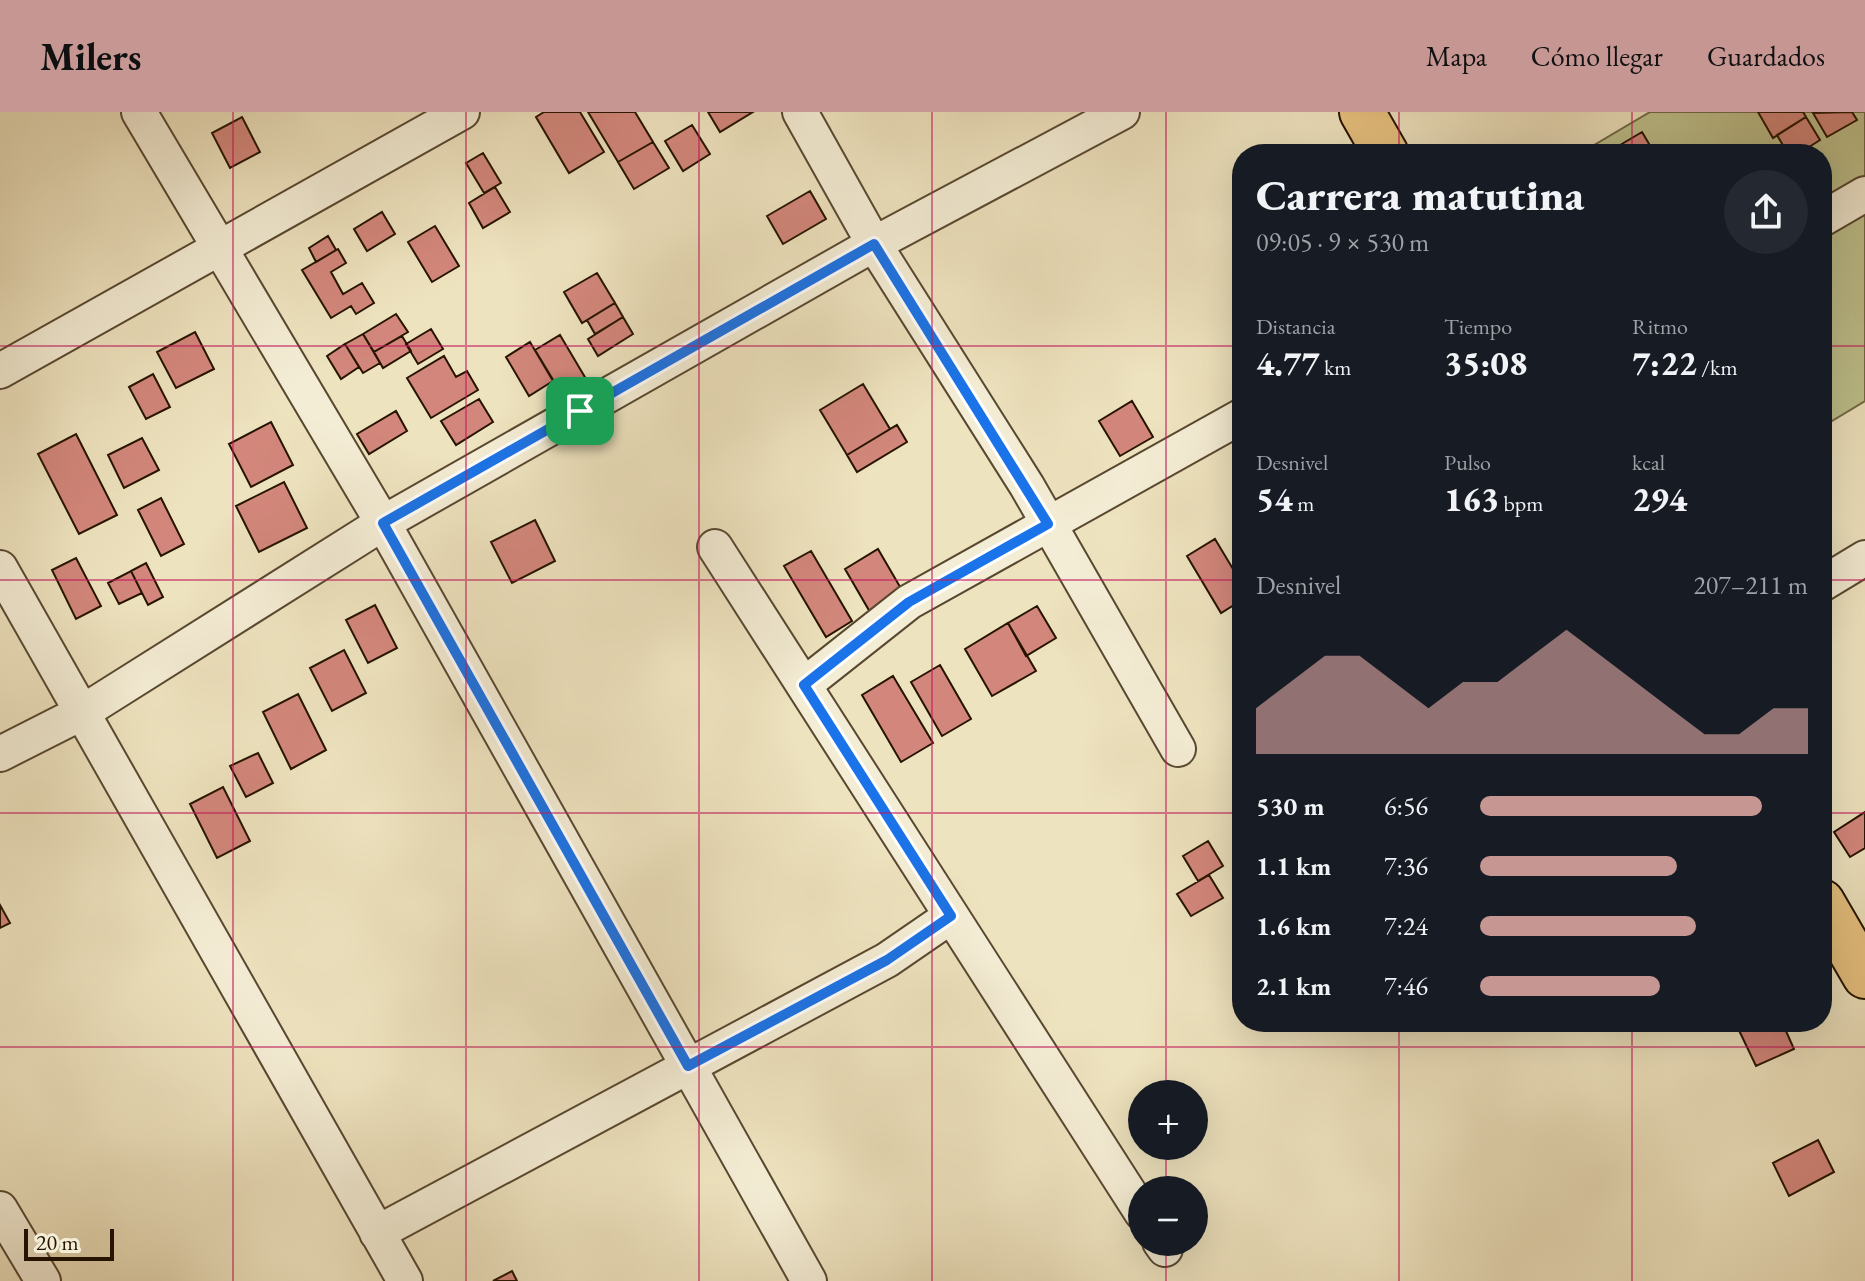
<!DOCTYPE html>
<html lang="es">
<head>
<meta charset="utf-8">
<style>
  :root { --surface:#171b24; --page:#242831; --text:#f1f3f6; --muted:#9ea1a6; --accent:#c59692 }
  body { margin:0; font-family:"EB Garamond",serif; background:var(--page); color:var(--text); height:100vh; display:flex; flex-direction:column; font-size:30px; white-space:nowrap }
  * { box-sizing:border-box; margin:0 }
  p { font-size:26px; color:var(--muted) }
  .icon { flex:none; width:44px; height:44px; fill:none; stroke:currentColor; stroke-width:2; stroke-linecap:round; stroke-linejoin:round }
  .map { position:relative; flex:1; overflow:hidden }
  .details { position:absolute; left:1232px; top:32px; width:600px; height:888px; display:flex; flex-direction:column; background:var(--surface); border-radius:32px; box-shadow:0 8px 32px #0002 }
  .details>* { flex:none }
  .buttons { position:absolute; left:1128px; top:968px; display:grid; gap:16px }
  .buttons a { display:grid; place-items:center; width:80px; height:80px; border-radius:50%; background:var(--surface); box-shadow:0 8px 32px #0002; font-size:40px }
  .scale { position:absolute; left:24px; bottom:20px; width:90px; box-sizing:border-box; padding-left:8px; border:4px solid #261400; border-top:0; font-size:22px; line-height:28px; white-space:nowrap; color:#261400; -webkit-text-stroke:6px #f4edd5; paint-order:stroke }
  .pin { position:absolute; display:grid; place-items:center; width:68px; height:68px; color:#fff; margin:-34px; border-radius:16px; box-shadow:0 4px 12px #0006 }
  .round { display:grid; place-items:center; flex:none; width:84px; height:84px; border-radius:42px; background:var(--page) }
  .overview { display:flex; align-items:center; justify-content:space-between; height:136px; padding:0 24px }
  h1 { font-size:44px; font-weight:800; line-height:60px }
  .stats { display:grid; grid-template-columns:repeat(3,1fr); gap:12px; height:136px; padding:8px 24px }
  .stats div { display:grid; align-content:center }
  .stats b { font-size:34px; font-weight:800 }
  .stats small { font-size:22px; font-weight:400 }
  .stats p { font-size:22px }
  .chart { height:224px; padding:16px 24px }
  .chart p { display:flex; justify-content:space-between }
  .chart svg { width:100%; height:144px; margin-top:8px; fill:var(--accent); opacity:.7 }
  ul { padding:0 24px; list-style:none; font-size:26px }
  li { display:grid; grid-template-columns:128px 96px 1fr; align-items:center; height:60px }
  li i { height:20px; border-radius:10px; background:var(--accent) }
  header { display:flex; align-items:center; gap:48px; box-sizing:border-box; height:112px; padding:0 40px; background:var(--accent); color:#111 }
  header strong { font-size:38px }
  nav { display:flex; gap:44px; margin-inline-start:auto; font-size:28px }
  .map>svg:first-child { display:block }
</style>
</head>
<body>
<header>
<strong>Milers</strong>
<nav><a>Mapa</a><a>Cómo llegar</a><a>Guardados</a></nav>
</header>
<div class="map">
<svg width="1865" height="1169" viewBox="0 0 1865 1169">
  <rect width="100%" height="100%" fill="#eee3bf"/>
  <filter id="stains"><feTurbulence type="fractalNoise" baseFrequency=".0025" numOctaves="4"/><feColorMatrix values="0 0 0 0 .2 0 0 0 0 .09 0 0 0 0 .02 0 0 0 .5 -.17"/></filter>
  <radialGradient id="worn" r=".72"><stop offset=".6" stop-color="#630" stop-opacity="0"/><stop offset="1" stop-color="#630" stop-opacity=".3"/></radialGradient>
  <path fill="#bfc28e" stroke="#726b47" stroke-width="2" d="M1650 0H1865V289L1822 315V42H1579Z"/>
  <path fill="#d3877c" stroke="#261400" stroke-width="2" d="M544 0H580L604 40 569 61 536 5Z
    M588 0H635L653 30 618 50Z
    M708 0H753L720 20Z
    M1758 0H1803L1806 5 1773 26Z
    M1852 0 1857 8 1827 25 1813 1Z
    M242 5 260 40 230 56 212 21Z
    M1806 5 1820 28 1798 42H1788L1777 23Z
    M692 13 710 42 683 59 665 29Z
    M1642 20 1655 42H1605Z
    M653 30 669 56 634 77 618 50Z
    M483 41 501 71 484 81 466 51Z
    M495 75 510 100 483 116 469 91Z
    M810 79 826 107 783 132 767 104Z
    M382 100 395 122 367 139 354 117Z
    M435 114 459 154 432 170 408 130Z
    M328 124 336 138 316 150 309 136Z
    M338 137 346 151 331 160 343 182 362 171 374 191 356 202 351 194 331 206 302 158Z
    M597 161 615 191 582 211 564 180Z
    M615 191 623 205 595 222 587 208Z
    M396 202 408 220 374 240 363 222Z
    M623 205 633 222 598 244 588 227Z
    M431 217 443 237 418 252 406 232Z
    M195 220 214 257 176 276 157 240Z
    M363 222 380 251 363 261 345 232Z
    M560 223 586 267 561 281 535 238Z
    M402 224 411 239 383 256 374 240Z
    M530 230 553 269 529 284 506 245Z
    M345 232 359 255 341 267 327 244Z
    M444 244 456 265 467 259 478 278 431 306 407 266Z
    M153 262 170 295 146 307 129 275Z
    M863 272 890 317 847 343 820 298Z
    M479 287 493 310 456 333 441 309Z
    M1132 289 1153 325 1120 344 1099 309Z
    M396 299 407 319 369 342 357 322Z
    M271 310 293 353 251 375 229 332Z
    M897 313 907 330 857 360 847 343Z
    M76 322 117 403 79 422 38 342Z
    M142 326 159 358 124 376 108 343Z
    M284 370 307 416 259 440 236 394Z
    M161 386 184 432 161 444 138 398Z
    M535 408 555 449 512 471 491 430Z
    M1215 427 1242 472V488L1221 501 1187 444Z
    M878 437 903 480 870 500 845 457Z
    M811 439 852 509 826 525 784 454Z
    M76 446 101 494 76 507 52 458Z
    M146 451 163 485 148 493 131 459Z
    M131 459 142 481 119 492 108 471Z
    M375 493 397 536 368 551 346 508Z
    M1037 494 1056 526 1026 544 1008 511Z
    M1008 511 1036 559 992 584 965 537Z
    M344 538 366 581 332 599 310 556Z
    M940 553 971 607 942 624 911 570Z
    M893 564 933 631 901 650 862 583Z
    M298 582 326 638 291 657 263 600Z
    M258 641 273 671 246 685 230 654Z
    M223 675 250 729 217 746 190 692Z
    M1865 700V736L1850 745 1834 720Z
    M1208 729 1223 754 1198 769 1183 744Z
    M1209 763 1223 786 1191 804 1177 782Z
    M0 793 10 811 0 816Z
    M1735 910H1782L1794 937 1756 954Z
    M1818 1028 1834 1060 1789 1084 1773 1051Z
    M512 1159 517 1169H493Z"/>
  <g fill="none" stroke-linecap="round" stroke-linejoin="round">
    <defs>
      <path id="minor" d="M139 0 383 411 809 1169
        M800 0 874 132 1027 374 1178 637
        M1822 107 1865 82
        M0 259 462 0
        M715 435 1142 1101
        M0 456 405 1169
        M1822 472 1865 446
        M804 573 909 490 1242 304
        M0 642 83 600 383 411 874 132 1122 0
        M0 1097 43 1169
        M377 1121 887 848 951 804
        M1160 1130 1165 1137"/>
      <path id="trunk" d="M1362 0 1386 42
        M1822 790 1865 864"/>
    </defs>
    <use href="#minor" stroke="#584830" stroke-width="38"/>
    <use href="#trunk" stroke="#261400" stroke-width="48"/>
    <use href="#minor" stroke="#f4edd5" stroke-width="34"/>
    <use href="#trunk" stroke="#e7c280" stroke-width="44"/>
  </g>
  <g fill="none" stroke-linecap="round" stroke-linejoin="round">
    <defs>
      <path id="route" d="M874 132 1048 412 909 490 804 573 951 804 887 848 688 954 383 411Z"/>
    </defs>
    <use href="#route" stroke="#fff" stroke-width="16"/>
    <use href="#route" stroke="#1a73e8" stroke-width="10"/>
  </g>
  <path fill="none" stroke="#c2185b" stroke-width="2" stroke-opacity="0.55" d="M233 0V1169M466 0V1169M699 0V1169M932 0V1169M1166 0V982M1399 0V42M1632 0V42M0 234H1242M1822 234H1865M0 468H1242M1822 468H1865M0 701H1242M1822 701H1865M1399 910V1169M1632 910V1169M0 935H1865M1166 1034V1078M1166 1130V1169"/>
  <rect width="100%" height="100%" filter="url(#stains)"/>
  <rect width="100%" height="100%" fill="url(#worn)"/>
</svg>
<div class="buttons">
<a>+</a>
<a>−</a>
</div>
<div class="scale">20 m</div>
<div class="pin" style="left:580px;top:299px;background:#1e9e55"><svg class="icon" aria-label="arrive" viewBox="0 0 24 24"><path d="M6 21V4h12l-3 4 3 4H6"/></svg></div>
<section class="details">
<div class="overview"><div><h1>Carrera matutina</h1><p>09:05 · 9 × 530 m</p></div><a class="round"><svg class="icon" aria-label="share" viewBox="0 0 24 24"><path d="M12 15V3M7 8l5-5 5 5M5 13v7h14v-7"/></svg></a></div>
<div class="stats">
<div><p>Distancia</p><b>4.77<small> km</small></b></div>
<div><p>Tiempo</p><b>35:08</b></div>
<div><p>Ritmo</p><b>7:22<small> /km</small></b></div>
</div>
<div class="stats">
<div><p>Desnivel</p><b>54<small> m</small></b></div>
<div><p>Pulso</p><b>163<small> bpm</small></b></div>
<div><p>kcal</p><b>294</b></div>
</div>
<div class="chart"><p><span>Desnivel</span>207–211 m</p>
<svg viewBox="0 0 160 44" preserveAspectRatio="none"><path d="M0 44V30L10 22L20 14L30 14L40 22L50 30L60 22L70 22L80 14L90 6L100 14L110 22L120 30L130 38L140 38L150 30L160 30V44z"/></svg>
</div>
<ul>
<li><b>530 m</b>6:56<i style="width:86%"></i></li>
<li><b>1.1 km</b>7:36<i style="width:60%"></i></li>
<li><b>1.6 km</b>7:24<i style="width:66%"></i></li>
<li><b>2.1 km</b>7:46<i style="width:55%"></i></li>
</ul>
</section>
</div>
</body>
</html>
